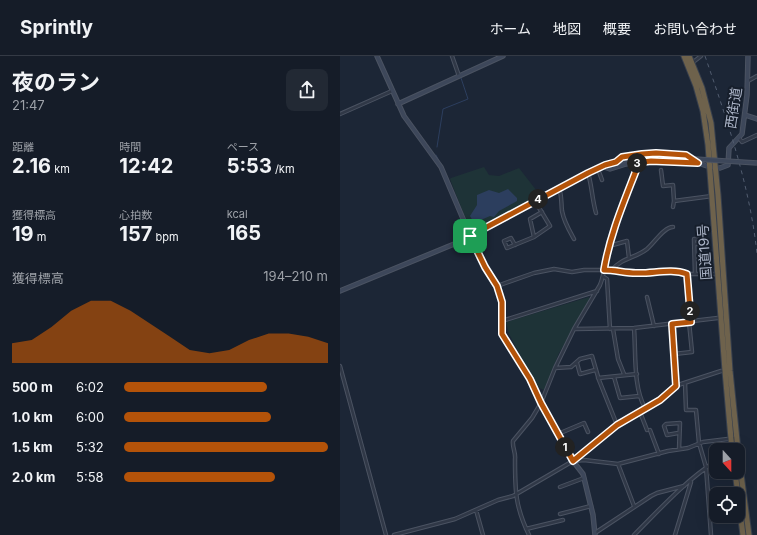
<!DOCTYPE html>
<html lang="ja">
<head>
<meta charset="utf-8">
<style>
  :root { --surface:#151c28; --page:#222934; --text:#f1f3f6; --muted:#9da1a8; --line:#343a45; --accent:#b45309 }
  body { margin:0; font-family:Inter,"Noto Sans JP",sans-serif; background:var(--page); color:var(--text); height:100vh; display:flex; flex-direction:column; font-size:15px; white-space:nowrap }
  * { box-sizing:border-box; margin:0 }
  p { font-size:13px; color:var(--muted) }
  .icon { flex:none; width:22px; height:22px; fill:none; stroke:currentColor; stroke-width:2; stroke-linecap:round; stroke-linejoin:round }
  .map { position:relative; flex:1; overflow:hidden }
  .details { display:flex; flex-direction:column; background:var(--surface); width:340px }
  .details>* { flex:none }
  .needle { width:26px; rotate:159deg }
  .tools { position:absolute; left:369px; top:387px; display:grid; gap:8px }
  .tools a { display:grid; place-items:center; width:36px; height:36px; border-radius:8px; background:var(--surface); box-shadow:0 4px 16px #0002,0 0 0 1px var(--line); font-size:20px }
  .pin { position:absolute; display:grid; place-items:center; width:34px; height:34px; color:#fff; margin:-17px; border-radius:8px; box-shadow:0 2px 6px #0006 }
  .km { position:absolute; width:20px; height:20px; margin:-10px; border-radius:50%; background:#222; color:#fff; font-size:11px; line-height:20px; text-align:center }
  .round { display:grid; place-items:center; flex:none; width:42px; height:42px; border-radius:8px; background:var(--page) }
  .head { display:flex; align-items:center; justify-content:space-between; height:68px; padding:0 12px }
  h1 { font-size:22px; font-weight:700; line-height:30px }
  .metrics { display:grid; grid-template-columns:repeat(3,1fr); gap:6px; height:68px; padding:4px 12px }
  .metrics div { display:grid; align-content:center }
  .metrics b { font-size:20px; font-weight:700 }
  .metrics small { font-size:11px; font-weight:400 }
  .metrics p { font-size:11px }
  .chart { height:112px; padding:8px 12px }
  .chart p { display:flex; justify-content:space-between }
  .chart svg { width:100%; height:72px; margin-top:4px; fill:var(--accent); opacity:.7 }
  ul { padding:0 12px; list-style:none; font-size:13px }
  li { display:grid; grid-template-columns:64px 48px 1fr; align-items:center; height:30px }
  li i { height:10px; border-radius:5px; background:var(--accent) }
  header { display:flex; align-items:center; gap:24px; box-sizing:border-box; height:56px; padding:0 20px; background:var(--surface); border-bottom:1px solid var(--line) }
  header strong { font-size:19px }
  nav { display:flex; gap:22px; margin-inline-start:auto; font-size:14px }
  main { display:flex; flex:1; min-height:0 }
  .map>svg:first-child { display:block }
</style>
</head>
<body>
<header>
<strong>Sprintly</strong>
<nav><a>ホーム</a><a>地図</a><a>概要</a><a>お問い合わせ</a></nav>
</header>
<main>
<section class="details">
<div class="head"><div><h1>夜のラン</h1><p>21:47</p></div><a class="round"><svg class="icon" aria-label="share" viewBox="0 0 24 24"><path d="M12 15V3M7 8l5-5 5 5M5 13v7h14v-7"/></svg></a></div>
<div class="metrics">
<div><p>距離</p><b>2.16<small> km</small></b></div>
<div><p>時間</p><b>12:42</b></div>
<div><p>ペース</p><b>5:53<small> /km</small></b></div>
</div>
<div class="metrics">
<div><p>獲得標高</p><b>19<small> m</small></b></div>
<div><p>心拍数</p><b>157<small> bpm</small></b></div>
<div><p>kcal</p><b>165</b></div>
</div>
<div class="chart"><p><span>獲得標高</span>194–210 m</p>
<svg viewBox="0 0 160 44" preserveAspectRatio="none"><path d="M0 44V32L10 30L20 22L30 12L40 6L50 6L60 12L70 20L80 28L90 36L100 38L110 36L120 30L130 26L140 26L150 28L160 32V44z"/></svg>
</div>
<ul>
<li><b>500 m</b>6:02<i style="width:70%"></i></li>
<li><b>1.0 km</b>6:00<i style="width:72%"></i></li>
<li><b>1.5 km</b>5:32<i style="width:100%"></i></li>
<li><b>2.0 km</b>5:58<i style="width:74%"></i></li>
</ul>
</section>
<div class="map">
<svg width="417" height="479" viewBox="0 0 417 479">
  <rect width="100%" height="100%" fill="#1c2636"/>
  <path fill="#1e3337" d="M144 111 149 119 159 120 179 112 200 139 133 174H130L110 123 111 122Z
    M249 241 251 246 219 297 204 334 197 331 169 278 166 266Z"/>
  <path fill="#2c3e5e" d="M168 133 177 142V145L159 155 154 161 150 160 134 167 130 160 137 149V139L149 134 159 137Z"/>
  <g fill="none" stroke-linecap="round" stroke-linejoin="round">
    <path stroke="#2c3e5e" stroke-width="1" d="M97 91 103 53 128 43 121 22
      M96 99 99 105"/>
    <defs>
      <path id="street" d="M112 0 119 20
        M352 7 361 0
        M408 25 417 20
        M0 58 52 35
        M399 82 402 86 417 79
        M258 113 262 124
        M321 114 323 130 333 129 334 145
        M248 117C252 130 252 143 256 157
        M219 132C222 140 221 147 222 155 224 166 229 174 234 183
        M333 151 334 145 372 140
        M194 181 190 163 202 156
        M354 188H364V183H354L355 218
        M175 189 171 182 164 185 167 192 194 181 210 170 195 145
        M269 190 287 185 289 202
        M272 214C281 202 296 202 307 193 315 186 324 171 333 171
        M347 218 351 266
        M264 221 267 223 270 273
        M157 230 194 217 214 213 232 216 244 214H272L293 217 316 215 342 217 347 218H377
        M307 241 314 270
        M162 265 257 235
        M332 268 335 330
        M294 272C296 297 293 331 305 352
        M235 273 294 272 386 261
        M273 273 278 303 284 318
        M334 298 352 296 349 266
        M237 307 240 318 255 314
        M0 310 46 479
        M215 312 231 311 240 303 252 300 259 324 277 369
        M274 321 280 342 299 340
        M258 322 297 318
        M345 327 346 354H356L359 387 366 411 371 479
        M300 356 307 374
        M310 374 319 398
        M338 377 327 379 324 370 326 368 340 367 339 393
        M218 378 244 367 248 376
        M234 405 244 404 278 408 328 395 348 392 363 386 396 382
        M278 408 294 450
        M220 431 244 422
        M136 454 143 479
        M220 458 251 450
        M186 473 223 464
        M255 477 311 440 317 437 344 430
        M54 479 115 463 158 444 173 440 233 405 277 369 320 344 335 330 381 315H385
        M189 479C175 450 175 434 175 403 176 397 172 391 173 385L192 362 201 347 215 312 234 273 260 229C265 217 265 204 268 192 275 165 287 138 297 112L295 107
        M294 479C320 453 345 425 376 405
        M335 479 351 426"/>
      <path id="secondary" d="M37 0 64 60 101 111 138 198 157 230 162 246 163 278 183 311 201 347 233 405 243 418 253 459 255 479
        M58 48 163 0
        M405 59 417 63
        M277 105 282 101 302 97H316L346 99 354 104
        M265 109 267 112 270 113 286 108 311 105 358 107 370 111 380 112 388 109 389 92 402 78 407 39 408 0
        M0 235 119 186 248 117C272 105 296 100 324 101"/>
      <path id="highway" d="M344 0 356 30 363 55 368 89 385 315 392 394
        M349 0 362 32 371 67 378 139 390 315 398 394
        M398 395 409 479
        M395 416 398 438
        M398 440 403 479"/>
    </defs>
    <use href="#street" stroke="#4b5362" stroke-width="4.5"/>
    <use href="#secondary" stroke="#4b5362" stroke-width="5.5"/>
    <use href="#highway" stroke="#38404e" stroke-width="7"/>
    <use href="#street" stroke="#303847" stroke-width="2.5"/>
    <use href="#secondary" stroke="#3d475a" stroke-width="3.5"/>
    <use href="#highway" stroke="#6e624c" stroke-width="5"/>
    <path stroke="#515c6f" stroke-width="1" stroke-dasharray="4 4" stroke-linecap="butt" d="M365 0C387 64 410 130 417 198"/>
    <defs>
      <path id="secondary-bridge" d="M324 101 417 107"/>
    </defs>
    <use href="#secondary-bridge" stroke="#4b5362" stroke-width="5.5" stroke-linecap="butt"/>
    <use href="#secondary-bridge" stroke="#3d475a" stroke-width="3.5"/>
  </g>
  <g fill="none" stroke-linecap="round" stroke-linejoin="round">
    <defs>
      <path id="route" d="M316 97 346 99 358 107 311 105 295 107 297 112C284 146 270 178 264 214 275 214 285 217 296 217 312 218 331 212 347 218L351 266 332 268 336 330 320 344 277 369 233 405 201 347 190 323 162 278V246L157 230 145 211 130 180 248 117 265 109 276 106 282 101 302 98Z"/>
    </defs>
    <use href="#route" stroke="#fff" stroke-width="8"/>
    <use href="#route" stroke="#b45309" stroke-width="5"/>
  </g>
  <g text-anchor="middle" dominant-baseline="central" stroke-width="4" stroke-linejoin="round" paint-order="stroke">
    <g font-size="14" fill="#a9b2c5" stroke="#161e2b">
      <text transform="translate(393 52) rotate(-81)">西街道</text>
      <text transform="translate(364 196) rotate(-94)">国道19号</text>
    </g>
  </g>
</svg>
<div class="tools">
<a><svg class="needle" viewBox="-14 -14 28 28"><path d="M0-13l5 13h-10z" fill="#e53935"/><path d="M0 13l5-13h-10z" fill="#9da1a8"/></svg></a>
<a><svg class="icon" aria-label="locate" viewBox="0 0 24 24"><circle cx="12" cy="12" r="6"/><path d="M12 2v4M12 18v4M2 12h4M18 12h4"/></svg></a>
</div>
<div class="pin" style="left:130px;top:180px;background:#1e9e55"><svg class="icon" aria-label="arrive" viewBox="0 0 24 24"><path d="M6 21V4h12l-3 4 3 4H6"/></svg></div>
<b class="km" style="left:225px;top:391px">1</b>
<b class="km" style="left:350px;top:255px">2</b>
<b class="km" style="left:297px;top:107px">3</b>
<b class="km" style="left:198px;top:143px">4</b>
</div>
</main>
</body>
</html>
